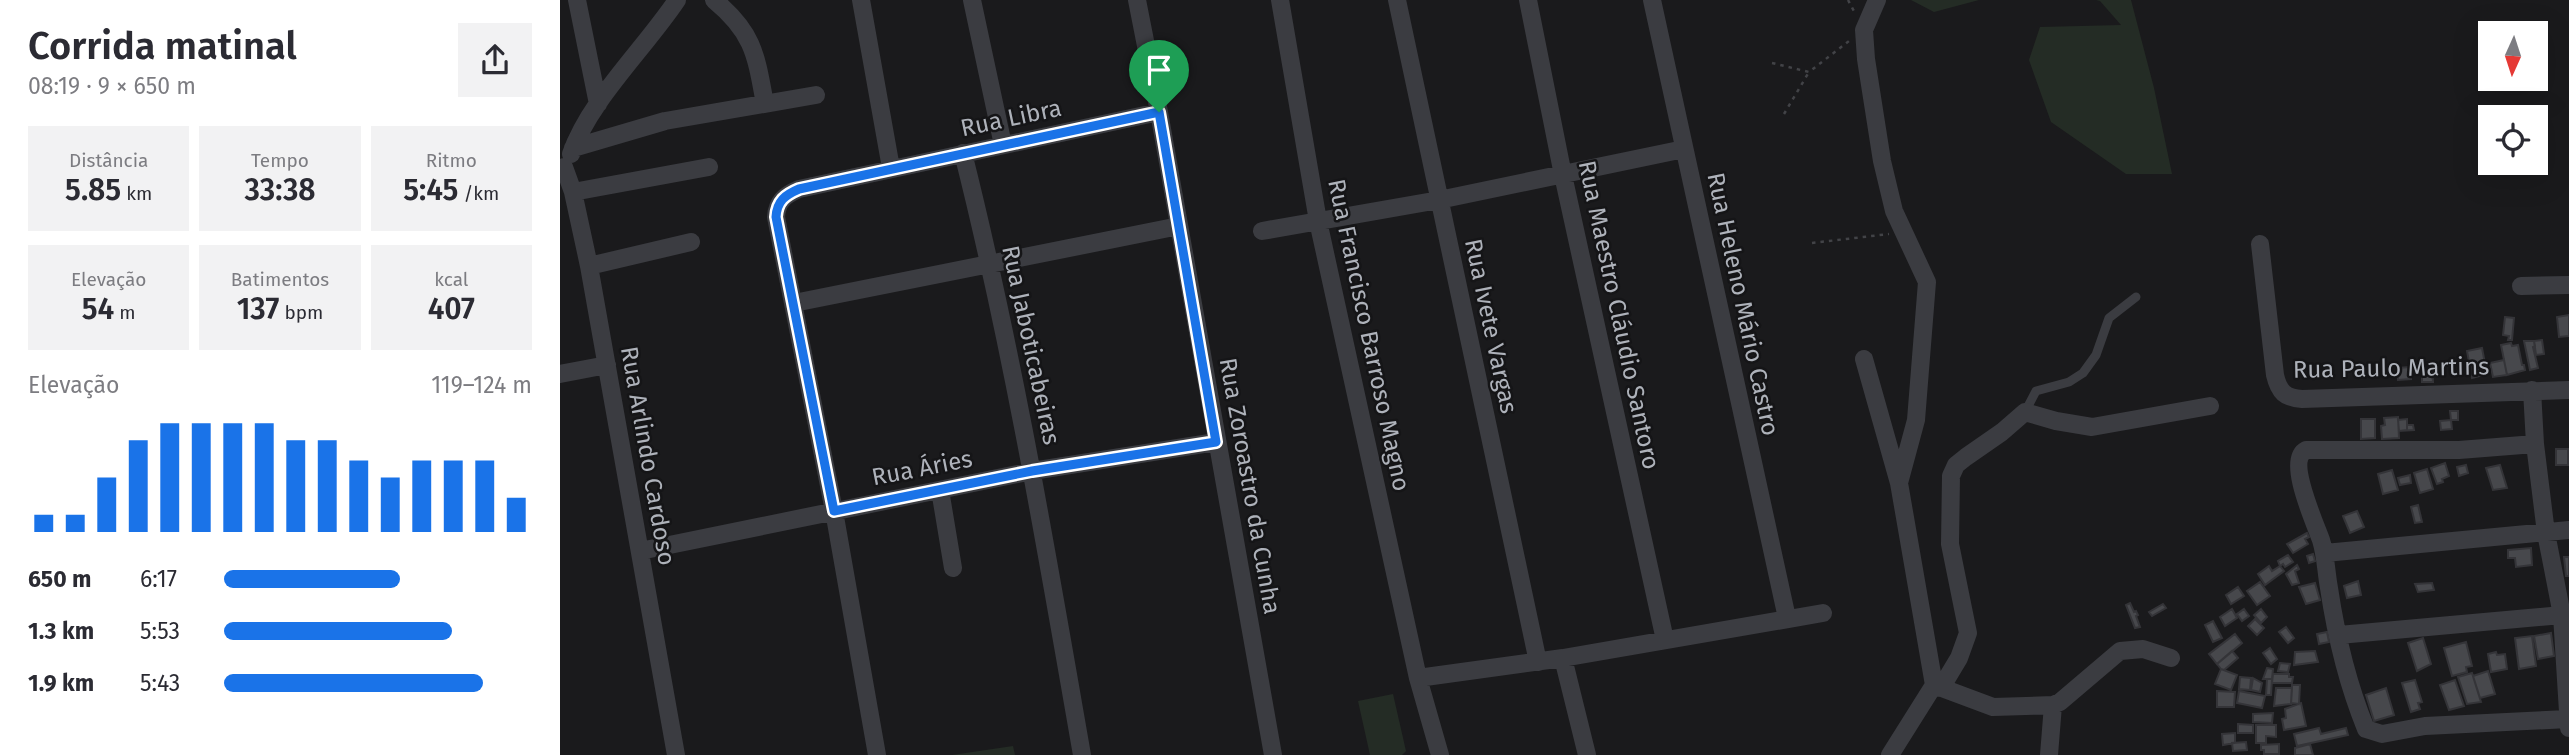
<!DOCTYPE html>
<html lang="pt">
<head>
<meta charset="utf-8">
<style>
  :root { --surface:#fff; --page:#f2f2f3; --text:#2b2b33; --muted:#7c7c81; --accent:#1a73e8 }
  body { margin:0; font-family:"Fira Sans",sans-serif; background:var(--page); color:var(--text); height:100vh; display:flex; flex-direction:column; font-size:26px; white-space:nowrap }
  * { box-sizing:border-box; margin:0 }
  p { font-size:23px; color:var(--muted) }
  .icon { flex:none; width:38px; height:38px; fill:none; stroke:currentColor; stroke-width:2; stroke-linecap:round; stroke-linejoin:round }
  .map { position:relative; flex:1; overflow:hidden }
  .details { display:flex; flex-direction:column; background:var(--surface); width:560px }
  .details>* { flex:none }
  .needle { width:46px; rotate:183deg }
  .fabs { position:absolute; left:1918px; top:21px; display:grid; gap:14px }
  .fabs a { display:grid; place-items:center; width:70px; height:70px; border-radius:0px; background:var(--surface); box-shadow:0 7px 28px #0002; font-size:35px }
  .pin { position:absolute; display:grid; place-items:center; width:60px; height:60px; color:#fff; margin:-72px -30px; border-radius:50% 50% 50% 0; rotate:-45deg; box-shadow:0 0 7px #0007 }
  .pin .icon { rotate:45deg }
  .round { display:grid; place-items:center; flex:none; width:74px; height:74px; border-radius:0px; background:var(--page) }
  .headline { display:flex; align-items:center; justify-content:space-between; height:119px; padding:0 28px }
  h1 { font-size:38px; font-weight:600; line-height:52px }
  .figures { display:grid; grid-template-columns:repeat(3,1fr); gap:10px; height:119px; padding:7px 28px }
  .figures div { display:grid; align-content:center; border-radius:0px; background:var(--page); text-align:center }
  .figures b { font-size:30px; font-weight:600 }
  .figures small { font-size:19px; font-weight:400 }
  .figures p { font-size:19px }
  .chart { height:196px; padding:14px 28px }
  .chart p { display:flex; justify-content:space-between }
  .chart svg { width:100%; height:126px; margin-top:7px; stroke:var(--accent); stroke-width:6 }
  ul { padding:0 28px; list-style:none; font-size:23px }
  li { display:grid; grid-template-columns:112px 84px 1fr; align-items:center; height:52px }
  li i { height:18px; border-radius:9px; background:var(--accent) }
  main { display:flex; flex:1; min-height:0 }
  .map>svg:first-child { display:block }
</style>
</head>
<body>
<main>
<section class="details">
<div class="headline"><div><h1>Corrida matinal</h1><p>08:19 · 9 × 650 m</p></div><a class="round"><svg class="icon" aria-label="share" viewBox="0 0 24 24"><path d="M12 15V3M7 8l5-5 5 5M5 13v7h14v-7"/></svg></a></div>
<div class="figures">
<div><p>Distância</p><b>5.85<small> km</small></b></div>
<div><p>Tempo</p><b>33:38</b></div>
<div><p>Ritmo</p><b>5:45<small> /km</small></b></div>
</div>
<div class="figures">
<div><p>Elevação</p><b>54<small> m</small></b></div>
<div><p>Batimentos</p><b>137<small> bpm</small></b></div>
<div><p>kcal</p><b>407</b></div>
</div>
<div class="chart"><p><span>Elevação</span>119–124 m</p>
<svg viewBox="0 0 160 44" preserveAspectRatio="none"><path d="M5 44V38M15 44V38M25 44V25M35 44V12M45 44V6M55 44V6M65 44V6M75 44V6M85 44V12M95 44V12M105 44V19M115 44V25M125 44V19M135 44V19M145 44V19M155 44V32"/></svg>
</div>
<ul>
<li><b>650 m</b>6:17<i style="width:57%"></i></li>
<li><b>1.3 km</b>5:53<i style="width:74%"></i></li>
<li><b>1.9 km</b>5:43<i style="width:84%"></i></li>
</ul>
</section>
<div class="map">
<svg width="2009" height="755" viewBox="0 0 2009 755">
  <rect width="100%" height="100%" fill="#1a1a1c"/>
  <path fill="#242c25" d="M1351 0H1419L1374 12Z
    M1536 0H1571L1594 88 1612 174H1566L1491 122 1469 60 1480 27 1561 25 1540 1Z
    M833 694 846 751 842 755H810L798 701Z
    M453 746 455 755H392Z"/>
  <path fill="#47484c" stroke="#343438" stroke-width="2" d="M2009 315V336L1999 337 1997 317Z
    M1945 317 1954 318 1952 340H1948L1949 336 1943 335Z
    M1982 340 1984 354 1976 355 1974 341Z
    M1964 341H1974L1975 346 1973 347 1978 368 1970 370Z
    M1951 343 1952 346 1958 345 1962 365H1964L1965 370 1947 375 1941 345Z
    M1922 348 1927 374 1912 378 1907 351Z
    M1944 360 1947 375 1933 377 1930 363Z
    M1850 367 1851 379 1838 380 1837 368Z
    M1872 369 1873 382H1862V372Z
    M1890 411H1898V420H1891Z
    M1838 417 1839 438 1822 439 1821 426 1825 425 1824 418Z
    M1801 419H1815V438L1801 439Z
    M1847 419V430L1839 431 1838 420Z
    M1847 419V425H1853L1854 430 1839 431 1838 420Z
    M1891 420 1892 429 1881 430 1880 421Z
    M1996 449H2008V465H1996Z
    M1996 449H2009V465H1996Z
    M1885 463 1889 476 1882 479 1883 482 1877 484 1871 468Z
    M1906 465 1908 473 1899 476 1897 467Z
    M1940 465 1947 488 1933 490 1926 468Z
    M1867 469 1873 489 1860 493 1854 473Z
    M1832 470 1838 490 1823 494 1818 474Z
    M1850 475 1851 483 1840 485 1838 478Z
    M1858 505 1862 522 1855 523 1851 507Z
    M1797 511 1804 527 1790 533 1783 516Z
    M1747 533 1749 537 1745 539 1748 544 1733 553 1727 544Z
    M1971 548 1972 565 1956 567 1955 558H1948V550Z
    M1753 554 1755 561 1749 563 1747 556Z
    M1728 555 1733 562 1725 567 1723 564 1720 566 1718 561Z
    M2004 557H2009V576H2006Z
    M1737 565 1739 569 1735 571 1739 583 1732 585 1726 574Z
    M1709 566 1712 571 1720 566 1724 571 1705 585 1698 574Z
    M1798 581 1801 595 1787 598 1784 586Z
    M1700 582 1710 596 1697 605 1687 591Z
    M1755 583 1760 600 1746 604 1739 587Z
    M1872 583 1874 590 1858 592 1855 584Z
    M1678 587 1684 596 1671 604 1666 595Z
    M1570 603 1574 612 1576 611 1578 615 1576 616 1580 627 1575 628 1566 605Z
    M1603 604 1606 608 1592 616 1589 612Z
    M1672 609 1677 618 1665 626 1660 617Z
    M1684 609 1689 616 1682 621 1677 614Z
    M1701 609 1707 617 1701 623 1694 615Z
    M1695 619 1704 628 1697 635 1688 626Z
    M1653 621 1662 638 1653 642 1645 625Z
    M1726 627 1734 638 1728 643 1719 632Z
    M1767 632 1769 642 1759 644 1757 634Z
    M1991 633 1994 656 1978 659 1974 636Z
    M1675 634 1682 643 1657 664 1649 654Z
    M1972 636 1976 666 1959 669 1955 638Z
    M1863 638 1871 664 1857 671 1848 643Z
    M1906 642 1912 666 1906 667 1907 672 1892 676 1884 648Z
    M1710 648 1717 659 1711 664 1703 653Z
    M1672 651 1678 658 1664 670 1661 669 1657 664Z
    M1755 651 1758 662 1734 665 1735 652Z
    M1936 652 1937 655 1945 654 1947 669 1931 672 1928 654Z
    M1720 663 1730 664 1728 672 1718 671Z
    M1707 668 1713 669 1712 679H1703Z
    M1661 669 1677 675 1671 690 1655 684Z
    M1928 671 1935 694 1920 698 1913 676Z
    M1912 673 1921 702 1907 704 1898 677Z
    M1713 674H1729V677H1733L1732 683H1712Z
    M1680 677 1691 678 1690 690 1679 689Z
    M1693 678 1702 683 1700 692 1691 690Z
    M1707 679H1712L1711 695H1706Z
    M1855 680 1862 702 1858 703 1860 709 1851 712 1842 683Z
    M1895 680 1904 706 1889 710 1880 685Z
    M1732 685H1740L1739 704 1731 703Z
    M1716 688H1732L1731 704 1714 706Z
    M1826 688 1834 715 1814 721 1806 695Z
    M1657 691 1675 692 1674 707H1657Z
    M1679 691 1705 696 1702 708 1677 703Z
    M1741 703 1746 726 1724 730 1722 719 1726 718 1725 709Z
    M1713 713 1712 723 1693 722V714Z
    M1678 724 1693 725V733H1678Z
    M1696 725H1716V737L1706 736V743H1696Z
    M1759 728 1761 734 1786 728 1788 735 1737 746 1734 734Z
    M1675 733V743L1663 745 1662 734Z
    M1686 742 1687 750 1673 751 1672 743Z
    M1719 744V754H1704V750H1701V745Z
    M1750 744 1753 755H1735V748Z"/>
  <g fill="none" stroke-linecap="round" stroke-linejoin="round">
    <path stroke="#424347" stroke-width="2.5" stroke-dasharray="3.5 5" stroke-linecap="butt" d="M1288 0 1295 13
      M1212 63 1249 72 1289 41
      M1224 114 1249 72
      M1252 243 1329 234"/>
    <path stroke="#3b3c41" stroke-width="9" d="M1465 412 1476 391 1509 382 1523 373 1536 355 1549 318 1576 297"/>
    <path stroke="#3b3c41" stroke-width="18" d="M17 0 38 104
      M154 0C194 33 196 55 205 104
      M301 0 331 168
      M412 0 443 145
      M577 0 599 112
      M720 0 758 221 858 678 880 755
      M837 0 978 662
      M968 0 1003 175 1105 640
      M1092 0 1227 618
      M1317 0 1304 30 1306 59 1322 161 1334 211 1367 282 1356 420 1339 483
      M13 148 105 121 256 95
      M403 153C453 352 487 554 522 755
      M11 154C29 101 85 48 117 0
      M4 167 13 192 29 266 116 755
      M13 192 149 167
      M702 231 879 200 1124 149
      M1700 244 1715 375C1719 392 1725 398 1742 399L2009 390
      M29 266 131 242
      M1961 286 2009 285
      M234 303 619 226
      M1304 359 1339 483 1374 685 1330 755
      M0 374 47 365
      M1972 390 1975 444 1986 533 2002 615 2009 728
      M1975 444 1899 450H1746C1726 460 1755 523 1761 540 1766 556 1766 572 1769 588 1776 635 1788 685 1806 729L1822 734 1865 726 2008 719
      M380 490 393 568
      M80 551 472 471 656 442
      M1765 553 2009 530
      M1779 635 2002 615
      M1003 658 1027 755
      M858 678 1003 658 1263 613
      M1374 685 1433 707 1493 705 1500 702 1560 651 1583 649 1611 658
      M1381 688 1399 658 1408 633 1390 544 1391 476 1396 465 1406 457 1442 432 1465 412 1496 421 1532 427 1650 406
      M317 755 274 511 216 217C217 201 225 195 239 189L599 112 713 755
      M1489 755 1493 705"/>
  </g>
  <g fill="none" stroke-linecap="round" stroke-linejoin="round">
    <defs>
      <path id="route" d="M599 112 656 442 472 471 274 511 216 217C217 201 225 195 239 189Z"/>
    </defs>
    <use href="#route" stroke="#fff" stroke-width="14"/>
    <use href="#route" stroke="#1a73e8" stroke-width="9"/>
  </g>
  <g text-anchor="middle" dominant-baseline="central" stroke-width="5" stroke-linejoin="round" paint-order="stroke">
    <g font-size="24" fill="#aeb2ba" stroke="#151517">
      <text transform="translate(451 118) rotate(-12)">Rua Libra</text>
      <text transform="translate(1183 304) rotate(78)">Rua Heleno Mário Castro</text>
      <text transform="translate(1059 315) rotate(78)">Rua Maestro Cláudio Santoro</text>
      <text transform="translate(931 326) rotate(78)">Rua Ivete Vargas</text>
      <text transform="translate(809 335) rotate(78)">Rua Francisco Barroso Magno</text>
      <text transform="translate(471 345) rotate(78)">Rua Jaboticabeiras</text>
      <text transform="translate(1831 368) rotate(-1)">Rua Paulo Martins</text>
      <text transform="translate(88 456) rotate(80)">Rua Arlindo Cardoso</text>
      <text transform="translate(362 468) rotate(-11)">Rua Áries</text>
      <text transform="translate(690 486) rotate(80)">Rua Zoroastro da Cunha</text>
    </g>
  </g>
</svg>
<div class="fabs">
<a><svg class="needle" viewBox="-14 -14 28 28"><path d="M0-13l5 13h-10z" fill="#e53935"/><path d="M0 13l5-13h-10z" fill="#7c7c81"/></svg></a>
<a><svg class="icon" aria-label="locate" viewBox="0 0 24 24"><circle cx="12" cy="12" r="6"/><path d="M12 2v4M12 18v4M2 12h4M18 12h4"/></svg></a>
</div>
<div class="pin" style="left:599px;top:112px;background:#1e9e55"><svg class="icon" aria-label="arrive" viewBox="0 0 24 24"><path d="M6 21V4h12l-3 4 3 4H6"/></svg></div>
</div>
</main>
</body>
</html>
